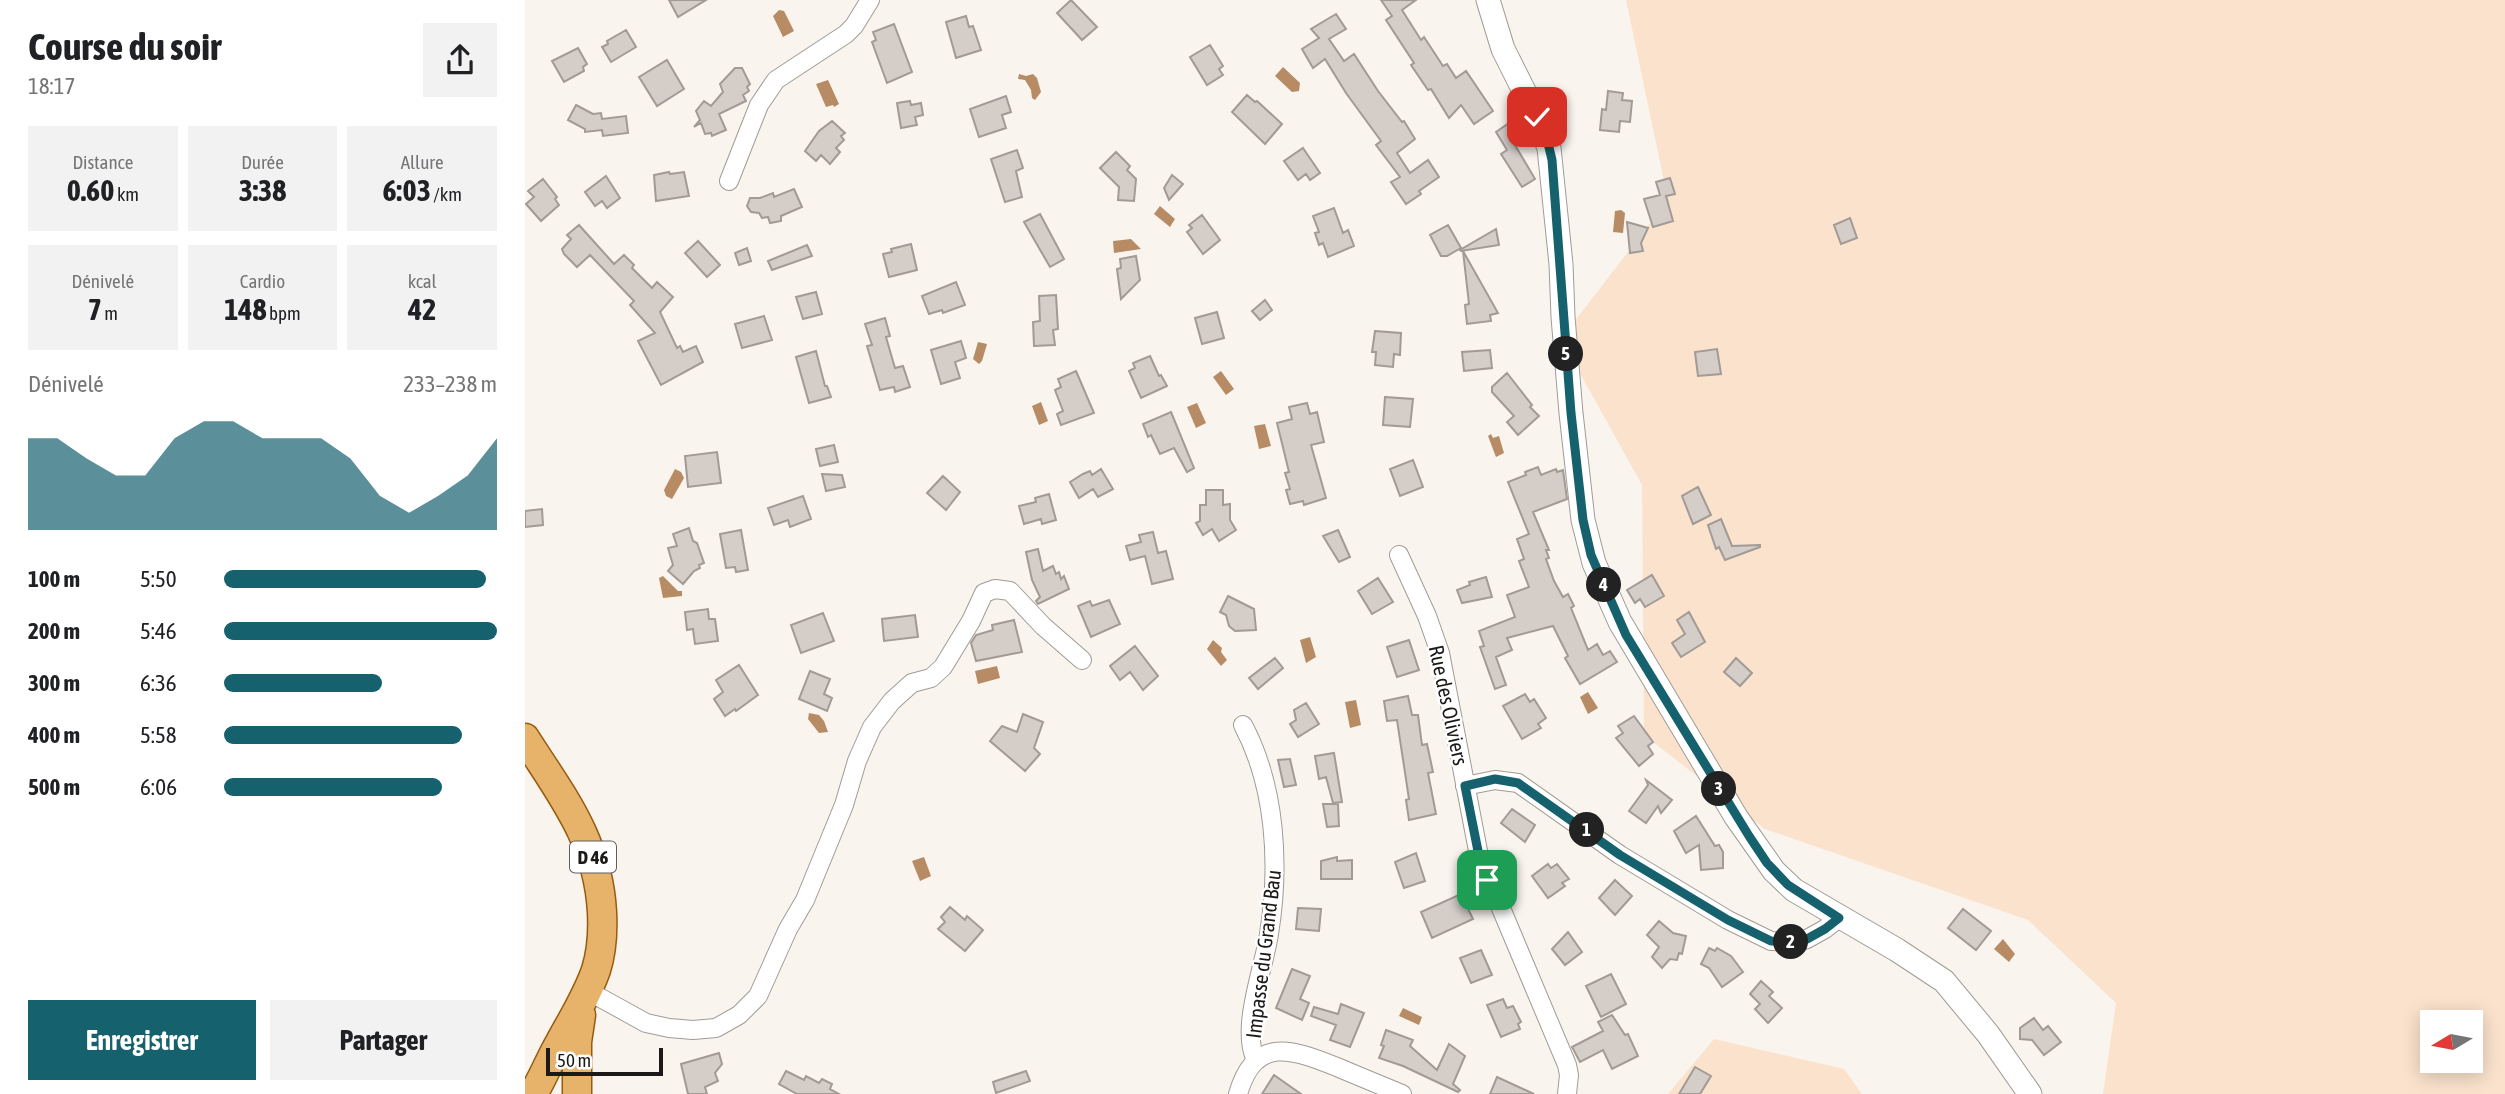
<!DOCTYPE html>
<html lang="fr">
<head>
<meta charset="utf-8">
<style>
  :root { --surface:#fff; --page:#f2f2f2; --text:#202124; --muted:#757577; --accent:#16616e }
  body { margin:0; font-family:"Asap Condensed",sans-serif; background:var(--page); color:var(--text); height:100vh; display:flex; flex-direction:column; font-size:26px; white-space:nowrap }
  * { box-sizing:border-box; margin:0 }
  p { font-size:23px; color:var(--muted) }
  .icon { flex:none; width:38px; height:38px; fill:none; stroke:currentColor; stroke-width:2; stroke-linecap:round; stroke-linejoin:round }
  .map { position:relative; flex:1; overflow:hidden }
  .drawer { display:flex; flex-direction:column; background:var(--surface); width:525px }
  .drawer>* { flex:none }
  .needle { width:46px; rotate:260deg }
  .fabs { position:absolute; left:1895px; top:1010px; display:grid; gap:14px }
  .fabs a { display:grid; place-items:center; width:63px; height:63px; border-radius:0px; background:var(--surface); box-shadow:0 4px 18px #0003; font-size:35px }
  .scale { position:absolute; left:21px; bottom:18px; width:117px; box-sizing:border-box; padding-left:7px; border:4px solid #1c1a18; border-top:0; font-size:19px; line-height:24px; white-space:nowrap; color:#1c1a18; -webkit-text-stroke:5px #fff; paint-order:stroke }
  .pin { position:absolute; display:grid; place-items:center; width:60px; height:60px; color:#fff; margin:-30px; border-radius:14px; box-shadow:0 4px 10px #0006 }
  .km { position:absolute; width:35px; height:35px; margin:-18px; border-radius:50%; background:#222; color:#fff; font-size:19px; line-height:35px; text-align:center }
  .round { display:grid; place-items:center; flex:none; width:74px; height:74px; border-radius:0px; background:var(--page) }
  .headline { display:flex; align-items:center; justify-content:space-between; height:119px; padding:0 28px }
  h1 { font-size:38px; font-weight:700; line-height:52px }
  .metrics { display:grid; grid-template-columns:repeat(3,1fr); gap:10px; height:119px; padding:7px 28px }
  .metrics div { display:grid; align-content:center; border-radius:0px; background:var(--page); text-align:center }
  .metrics b { font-size:30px; font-weight:700 }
  .metrics small { font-size:19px; font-weight:400 }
  .metrics p { font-size:19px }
  .chart { height:196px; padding:14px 28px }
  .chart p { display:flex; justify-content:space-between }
  .chart svg { width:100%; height:126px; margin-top:7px; fill:var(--accent); opacity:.7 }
  .cta { display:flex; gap:14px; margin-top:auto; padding:14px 28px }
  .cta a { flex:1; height:80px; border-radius:0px; background:var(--accent); color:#fff; font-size:28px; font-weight:700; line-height:80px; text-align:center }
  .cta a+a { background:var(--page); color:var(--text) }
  ul { padding:0 28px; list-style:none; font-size:23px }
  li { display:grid; grid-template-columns:112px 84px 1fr; align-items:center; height:52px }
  li i { height:18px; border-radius:9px; background:var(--accent) }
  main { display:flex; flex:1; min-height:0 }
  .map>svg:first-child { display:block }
</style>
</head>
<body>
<main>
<section class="drawer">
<div class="headline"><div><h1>Course du soir</h1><p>18:17</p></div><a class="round"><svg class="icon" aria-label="share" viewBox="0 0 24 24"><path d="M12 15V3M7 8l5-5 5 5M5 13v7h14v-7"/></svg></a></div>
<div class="metrics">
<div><p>Distance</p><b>0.60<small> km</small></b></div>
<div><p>Durée</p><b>3:38</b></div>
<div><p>Allure</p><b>6:03<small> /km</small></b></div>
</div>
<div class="metrics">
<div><p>Dénivelé</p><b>7<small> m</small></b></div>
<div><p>Cardio</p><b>148<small> bpm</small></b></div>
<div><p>kcal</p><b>42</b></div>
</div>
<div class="chart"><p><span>Dénivelé</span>233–238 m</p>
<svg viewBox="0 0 160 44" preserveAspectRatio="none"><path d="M0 44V12L10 12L20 19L30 25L40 25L50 12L60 6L70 6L80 12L90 12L100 12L110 19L120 32L130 38L140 32L150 25L160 12V44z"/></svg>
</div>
<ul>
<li><b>100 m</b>5:50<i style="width:96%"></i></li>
<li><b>200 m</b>5:46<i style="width:100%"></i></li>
<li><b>300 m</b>6:36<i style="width:58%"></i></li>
<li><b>400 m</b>5:58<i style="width:87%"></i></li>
<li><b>500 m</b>6:06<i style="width:80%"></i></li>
</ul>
<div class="cta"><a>Enregistrer</a><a>Partager</a></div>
</section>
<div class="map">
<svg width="1980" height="1094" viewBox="0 0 1980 1094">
  <rect width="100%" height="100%" fill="#faf4ee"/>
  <path fill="#fae2cc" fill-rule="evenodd" d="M1101 0H1980V1094H1578L1591 1003 1503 920 1240 829 1119 735 1117 485 1036 339 1143 200ZM1908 1022H1946V1060H1908Z
    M1189 1039 1319 1069 1337 1094H1143Z"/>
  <path fill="#b78b64" d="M254 10 259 11 269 31 258 37 248 16Z
    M758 67 775 83 774 91 767 92 750 76Z
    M494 74 501 76 508 74 512 78 516 92 510 100 507 98 506 90 500 80 493 79Z
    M303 80 314 104 309 107 308 105 301 107 291 84Z
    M635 206 650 219 645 227 629 214Z
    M1096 210 1100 213 1098 233 1088 232 1090 211Z
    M606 239 616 249 589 253 588 241Z
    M453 342 462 344 457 361 454 364 448 359Z
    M696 371 709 389 701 395 688 377Z
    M516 402 523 421 514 425 507 406Z
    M672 403 681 423 671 428 662 407Z
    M740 424 746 446 734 449 729 426Z
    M966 434 968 438 974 436 979 453 971 457 963 436Z
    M150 469 156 472 159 478 147 499 141 496 139 490Z
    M138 576 153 591H157V596L138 598 134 578Z
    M785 637 791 657 781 663 775 640Z
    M688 640 697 648 696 652 702 660 696 666 682 649Z
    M472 666 475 678 453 684 450 671Z
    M1063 692 1073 708 1063 714 1055 697Z
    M831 700 836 725 825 728 820 702Z
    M284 713 294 715 299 721 303 732 294 733 283 719Z
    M399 857 406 876 395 881 387 861Z
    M1478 939 1490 954 1484 962 1469 949Z
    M878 1008 897 1017 894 1025 874 1016Z"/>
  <path fill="#d4cdc8" stroke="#a19a95" stroke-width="2" d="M144 0H181L153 17Z
    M546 0 572 27 557 40 532 13Z
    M856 0H891L877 10 896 40 899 37 918 66 922 64 931 78 941 71 968 111 949 124 936 105 924 118 906 89 903 90 886 65 889 63 861 20 867 16Z
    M811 14 821 29 804 39 819 61 829 54 853 91 877 122 879 121 890 139 872 153 885 173 903 160 914 177 894 191 896 194 881 204 866 182 875 177 851 145 856 141 821 93 800 59 788 68 777 49 794 38 786 29Z
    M441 16 444 27 448 26 456 50 431 58 421 22Z
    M369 24 387 72 362 83 347 42 351 40 348 32Z
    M101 30 111 47 86 62 77 47 83 44 82 41Z
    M685 45 698 66 694 69 698 75 682 85 665 57Z
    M53 48 62 64 58 67 59 71 39 82 27 61Z
    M142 60 159 89 132 106 114 77Z
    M210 68H217L225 84 222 87 224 91 218 95 221 101 194 114 201 130 187 136 186 133 180 134 176 123 169 127 175 120 171 111 179 101 186 106 198 92 195 84Z
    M1083 91 1098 93 1097 100 1107 101 1105 122 1095 121 1094 132 1075 130 1077 109 1081 110Z
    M722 95 730 102 732 101 757 124 740 144 707 112Z
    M481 96 486 112 477 115 481 128 454 137 445 109Z
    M385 101 386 105 396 103 398 115 390 117 392 125 376 128 372 103Z
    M51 105 68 114 76 113 77 119 101 116 103 133 78 136 77 130 60 132V129L43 120Z
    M307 121 320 133 316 136 319 140 311 148 315 152 305 164 296 155 291 161 280 151 294 131Z
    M987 121 999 139 990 145 1010 179 997 187 976 154 982 150 971 132Z
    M778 148 795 173 785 180 781 174 773 180 759 161Z
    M492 150 498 168 491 171 497 197 480 202 466 159Z
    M591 152 605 166 602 170 611 179 609 201 593 200 594 187 575 168Z
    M144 172 145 174 159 172 164 196 131 201 129 175Z
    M647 175 658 184 644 200 639 188Z
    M81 176 95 198 82 208 77 201 70 206 60 192Z
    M1145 178 1150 194 1141 196 1148 221 1128 227 1119 199 1135 195 1131 182Z
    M18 179 32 197 30 199 34 205 16 221 1 204 9 197 3 191Z
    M269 189 277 207 256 216V221L245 223 243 217 237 218 234 213 226 212 222 206 225 198H235L248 193 249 197Z
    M809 208 818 233 823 230 829 246 803 257 798 243 794 245 790 233 794 232 788 216Z
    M515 214 539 259 525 267 499 222Z
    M677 215 695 240 678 254 662 232 667 228 664 225Z
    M1325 218 1332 238 1316 244 1309 225Z
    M1102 222 1123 228 1116 243 1118 251 1105 253Z
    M54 225 89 264 99 255 109 265 107 268 127 288 132 282 148 297 135 312 152 348 155 346 158 352 171 346 178 362 136 385 113 341 130 333 105 305 109 301 65 255 52 267 39 254 37 249 46 239 42 235Z
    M923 225 936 248 922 256H916L905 235Z
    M971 229 974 245 936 251 935 250Z
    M173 241 195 265 182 277 160 253Z
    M386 244 392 270 364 277 358 254 367 252 366 249Z
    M282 245 287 256 247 270 243 261Z
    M222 248 226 261 214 265 210 253Z
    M938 251 973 313 965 315 966 321 942 324 940 305 944 304Z
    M611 256 615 280 596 299 592 269 596 268 595 259Z
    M431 282 440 305 418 313 417 310 404 314 397 296Z
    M291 292 297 314 278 319 271 297Z
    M531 295 533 329 528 330 530 345 509 346 508 322 515 321 514 296Z
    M740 300 747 310 735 320 727 311Z
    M692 312 699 338 677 344 670 318Z
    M239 316 247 340 217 348 210 324Z
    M360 318 365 336 361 337 370 368 378 366 385 387 370 392 369 387 355 390 342 346 347 345 340 324Z
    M850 331 876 333 875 355 869 354 868 367 850 365 851 352H847Z
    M436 341 441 358 430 362 435 378 416 384 406 350Z
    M1192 349 1196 374 1173 376 1170 352Z
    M965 350 967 368 939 371 937 352Z
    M291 351 300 386H302L306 397 284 403 271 357Z
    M625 356 634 376 636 375 642 386 616 398 604 371 610 368 608 363Z
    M551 371 569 413 536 425 532 414 538 411 530 390 536 387 533 379Z
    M982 373 1007 405 1005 407 1014 416 993 435 982 422 989 416 967 392V387Z
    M860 397 888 399 885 427 858 425Z
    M782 403 785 414 792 412 799 442 786 445 801 498 779 505 778 501 765 504 761 490 765 489 760 473 764 472 752 423 767 419 764 407Z
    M646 412 669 468 662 472 649 448 635 454 626 435 623 437 618 424Z
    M309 445 313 462 295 466 291 449Z
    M192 452 196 483 163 487 160 456Z
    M888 460 898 487 875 496 865 469Z
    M1013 467 1016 475 1031 469 1032 472 1038 470 1042 499 1008 512 1024 550H1021L1024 558 1021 559 1029 581 1038 597 1043 594 1049 606 1046 608 1063 650 1072 644 1078 655 1085 651 1092 662 1055 684 1040 658 1043 656 1028 626 982 638 987 650 971 657 981 685 970 689 955 647 959 646 954 631 990 617 982 595 1004 587 994 561 999 559 992 539 1004 534 983 482 1001 475 1000 472Z
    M576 469 588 489 573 497 568 489 554 498 545 482 558 474 565 471 567 475Z
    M297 474 317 475 320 487 301 491Z
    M418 476 435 492 421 510 402 493Z
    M1173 487 1186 515 1168 524 1157 496Z
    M681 490H698V505L705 504V520L711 530 694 541 687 529 678 535 671 523 675 521V505H681Z
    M524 494 531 520 517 524 516 519 499 524 494 506 511 502 510 498Z
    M278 496 286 519 265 527 263 520 249 525 243 508Z
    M17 509 18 525 0 527V511Z
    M1196 519 1207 546 1235 545V547L1200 560 1194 547 1191 549 1183 525Z
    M164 528 168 541 172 543 179 563 174 565 175 568 169 571 158 584 143 571 148 565 143 548 152 546 148 534Z
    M216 530 223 570 211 572 210 567 201 568 195 534Z
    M813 530 825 557 814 562 798 536Z
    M628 532 633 553 641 551 648 579 627 584 620 556 605 560 601 546 616 542 614 535Z
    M513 549 518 571 528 566 531 574 534 572 536 579 539 576 544 589 513 604 511 601 515 597 507 580 501 552Z
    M1127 575 1139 596 1120 607 1115 599 1110 603 1102 590Z
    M961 577 967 597 937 603 932 590 945 585 944 582Z
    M853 578 868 602 847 614 833 591Z
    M703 596 729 609 731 630 710 631 704 626 701 615 695 612Z
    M584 600 595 624 566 637 553 606 565 601 567 606Z
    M183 609 184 619H190L193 641 170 644 168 629 162 630 160 612Z
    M1164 612 1180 642 1156 657 1147 643 1160 634 1152 620Z
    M298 613 309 641 276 653 266 625Z
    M390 615 393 637 359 641 357 619Z
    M489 620 497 652 451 661 446 643 451 635 468 630 467 625Z
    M884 640 894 670 872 677 862 647Z
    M610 646 633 676 618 690 605 672 595 680 585 666Z
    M750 658 758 668 733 689 724 678Z
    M1211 658 1227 673 1215 686 1199 672Z
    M214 665 233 695 211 711 210 709 200 716 189 699 198 692 191 680Z
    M285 671 305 679 299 694 307 698 302 711 274 699Z
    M1000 694 1005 702 1009 699 1021 718 1013 724 1016 728 997 739 978 706Z
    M883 696 887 715H893L897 745 902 744 908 772 903 773 911 814 884 820 881 800 884 799 872 720 862 721 859 701Z
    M781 703 794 724 773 737 765 724 771 720 769 710Z
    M498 714 518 722 509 748 515 754 500 771 465 741 477 726 492 732Z
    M1109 716 1128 742 1123 746 1128 754 1114 766 1091 738 1098 733 1093 726Z
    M809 753 817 802 808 803 801 777 794 779 790 756Z
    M765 759 771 785 759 787 753 760Z
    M1121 780 1147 800 1136 813 1133 806 1121 823 1104 811 1123 785Z
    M798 804H813L814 826 802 827Z
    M987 809 1010 825 1000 842 976 823Z
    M1171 816 1190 846 1194 845 1198 852V868L1176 870 1174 845 1161 853 1149 831Z
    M891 853 900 881 879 888 870 862Z
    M812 857V861L827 860V879H796V861Z
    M1023 864 1026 868 1032 864 1044 879 1037 883 1040 886 1023 898 1007 876Z
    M1090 880 1107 896 1090 915 1074 898Z
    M936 894 948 919 907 938 896 912Z
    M425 907 440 920 442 916 458 930 440 951 413 929 420 922 416 917Z
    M773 908 796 909 794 931 771 929Z
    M1438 909 1466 931 1451 950 1423 928Z
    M1134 921 1148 933 1161 936 1157 954 1154 953 1152 960 1145 959 1137 968 1127 957 1134 947 1122 935Z
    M1043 932 1057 952 1040 965 1027 949Z
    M1184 948 1190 951 1192 948 1206 956 1218 972 1197 987 1184 968 1176 964Z
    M956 950 967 975 946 983 935 958Z
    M767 969 785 976 775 999 784 1003 777 1020 751 1008Z
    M1086 974 1101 1004 1076 1017 1061 986Z
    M1236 981 1248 992 1244 996 1257 1008 1243 1023 1230 1009 1235 1004 1225 994Z
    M978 999 982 1008 988 1006 996 1022 993 1024 995 1029 976 1037 962 1005Z
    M816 1004 839 1013 825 1047 805 1040 811 1025 786 1016 789 1007 813 1014Z
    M1087 1015 1100 1035 1103 1034 1113 1056 1087 1069 1078 1050 1055 1062 1047 1047 1078 1031 1073 1022Z
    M1509 1018 1518 1030 1523 1026 1536 1042 1519 1055 1507 1040 1495 1039V1028Z
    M861 1030 888 1040 885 1046 912 1070 924 1044 940 1056 928 1084 935 1090 933 1092 878 1066 854 1058 859 1046 856 1045Z
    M194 1053 197 1064 190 1073 193 1081 180 1087 182 1094H163L156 1064Z
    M1170 1067 1186 1076 1175 1094H1154Z
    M261 1071 279 1080 281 1076 294 1083 297 1079 307 1084 305 1089 314 1094H272L254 1084Z
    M501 1071 505 1081 471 1093 468 1082Z
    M749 1075 776 1094H737Z
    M972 1077 1009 1094H965Z"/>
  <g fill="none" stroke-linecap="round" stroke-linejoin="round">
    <defs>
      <path id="minor" d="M204 181 234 105 251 80 321 34 329 26 345 0
        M874 555 902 616 915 653 954 856 1042 1065 1044 1075 1042 1094
        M718 725C751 787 755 866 744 934 739 968 715 1029 731 1060
        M940 786 970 780 993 783 1095 855 1203 920 1246 941 1273 942 1282 939 1300 929 1314 918
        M63 991 121 1023 144 1028 168 1030 191 1028 214 1015 233 996 263 929 280 900 319 805 332 761 347 727 367 701 387 683 406 678 418 667 446 621 459 593 470 589 485 591 518 626 557 660
        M713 1094C730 1035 767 1049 812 1067 833 1076 855 1085 877 1094"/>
      <path id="tertiary" d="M963 0 978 49 1012 117 1024 148 1036 264 1038 317 1046 413 1058 520 1069 563 1095 622 1211 817 1249 871 1269 890 1372 950 1419 981 1463 1034 1505 1094"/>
      <path id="primary" d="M0 738C37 796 73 840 77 912 78 931 77 951 71 970 62 996 48 1018 35 1042 25 1059 18 1078 8 1094
        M52 1094V1042L56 1015"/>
    </defs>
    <use href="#minor" stroke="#a19b96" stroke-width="20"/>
    <use href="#tertiary" stroke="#a19b96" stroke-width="25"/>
    <use href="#primary" stroke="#965b0d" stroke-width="31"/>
    <use href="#minor" stroke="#fff" stroke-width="18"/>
    <use href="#tertiary" stroke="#fff" stroke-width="23"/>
    <use href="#primary" stroke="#e7b26a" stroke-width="28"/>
  </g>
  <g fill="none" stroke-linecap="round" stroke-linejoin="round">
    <defs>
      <path id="route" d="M962 880 954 856 940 786 970 779 993 783 1095 855 1203 920 1246 941 1273 942 1282 939 1300 929 1314 918 1263 885 1242 863 1224 836 1101 635 1066 555 1058 520 1046 413 1027 160 1022 139 1012 117"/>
    </defs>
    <use href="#route" stroke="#fff" stroke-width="14"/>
    <use href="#route" stroke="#16616e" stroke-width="9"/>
  </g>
  <g text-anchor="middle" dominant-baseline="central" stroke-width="5" stroke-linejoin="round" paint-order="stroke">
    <rect fill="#fff" stroke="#605f5d" stroke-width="2" x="45" y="841.5" width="46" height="31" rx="5"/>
    <g font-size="19" font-weight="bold" fill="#1c1a18">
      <text x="68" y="857">D 46</text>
    </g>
    <g font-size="21" fill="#1c1a18" stroke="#fff">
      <text transform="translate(924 705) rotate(78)">Rue des Oliviers</text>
      <text transform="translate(738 954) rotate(-83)">Impasse du Grand Bau</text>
    </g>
  </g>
</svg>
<div class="fabs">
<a><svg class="needle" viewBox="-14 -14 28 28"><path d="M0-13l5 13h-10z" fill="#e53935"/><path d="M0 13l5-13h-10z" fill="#757577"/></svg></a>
</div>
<div class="scale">50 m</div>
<div class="pin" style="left:962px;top:880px;background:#1e9e55"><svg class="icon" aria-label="arrive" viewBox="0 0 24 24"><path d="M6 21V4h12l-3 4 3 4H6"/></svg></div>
<div class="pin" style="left:1012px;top:117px;background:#d93025"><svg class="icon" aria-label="check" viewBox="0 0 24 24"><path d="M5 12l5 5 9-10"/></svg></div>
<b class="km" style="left:1062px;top:830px">1</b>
<b class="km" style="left:1266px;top:942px">2</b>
<b class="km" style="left:1194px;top:789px">3</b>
<b class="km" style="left:1079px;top:585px">4</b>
<b class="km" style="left:1041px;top:354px">5</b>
</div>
</main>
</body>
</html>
